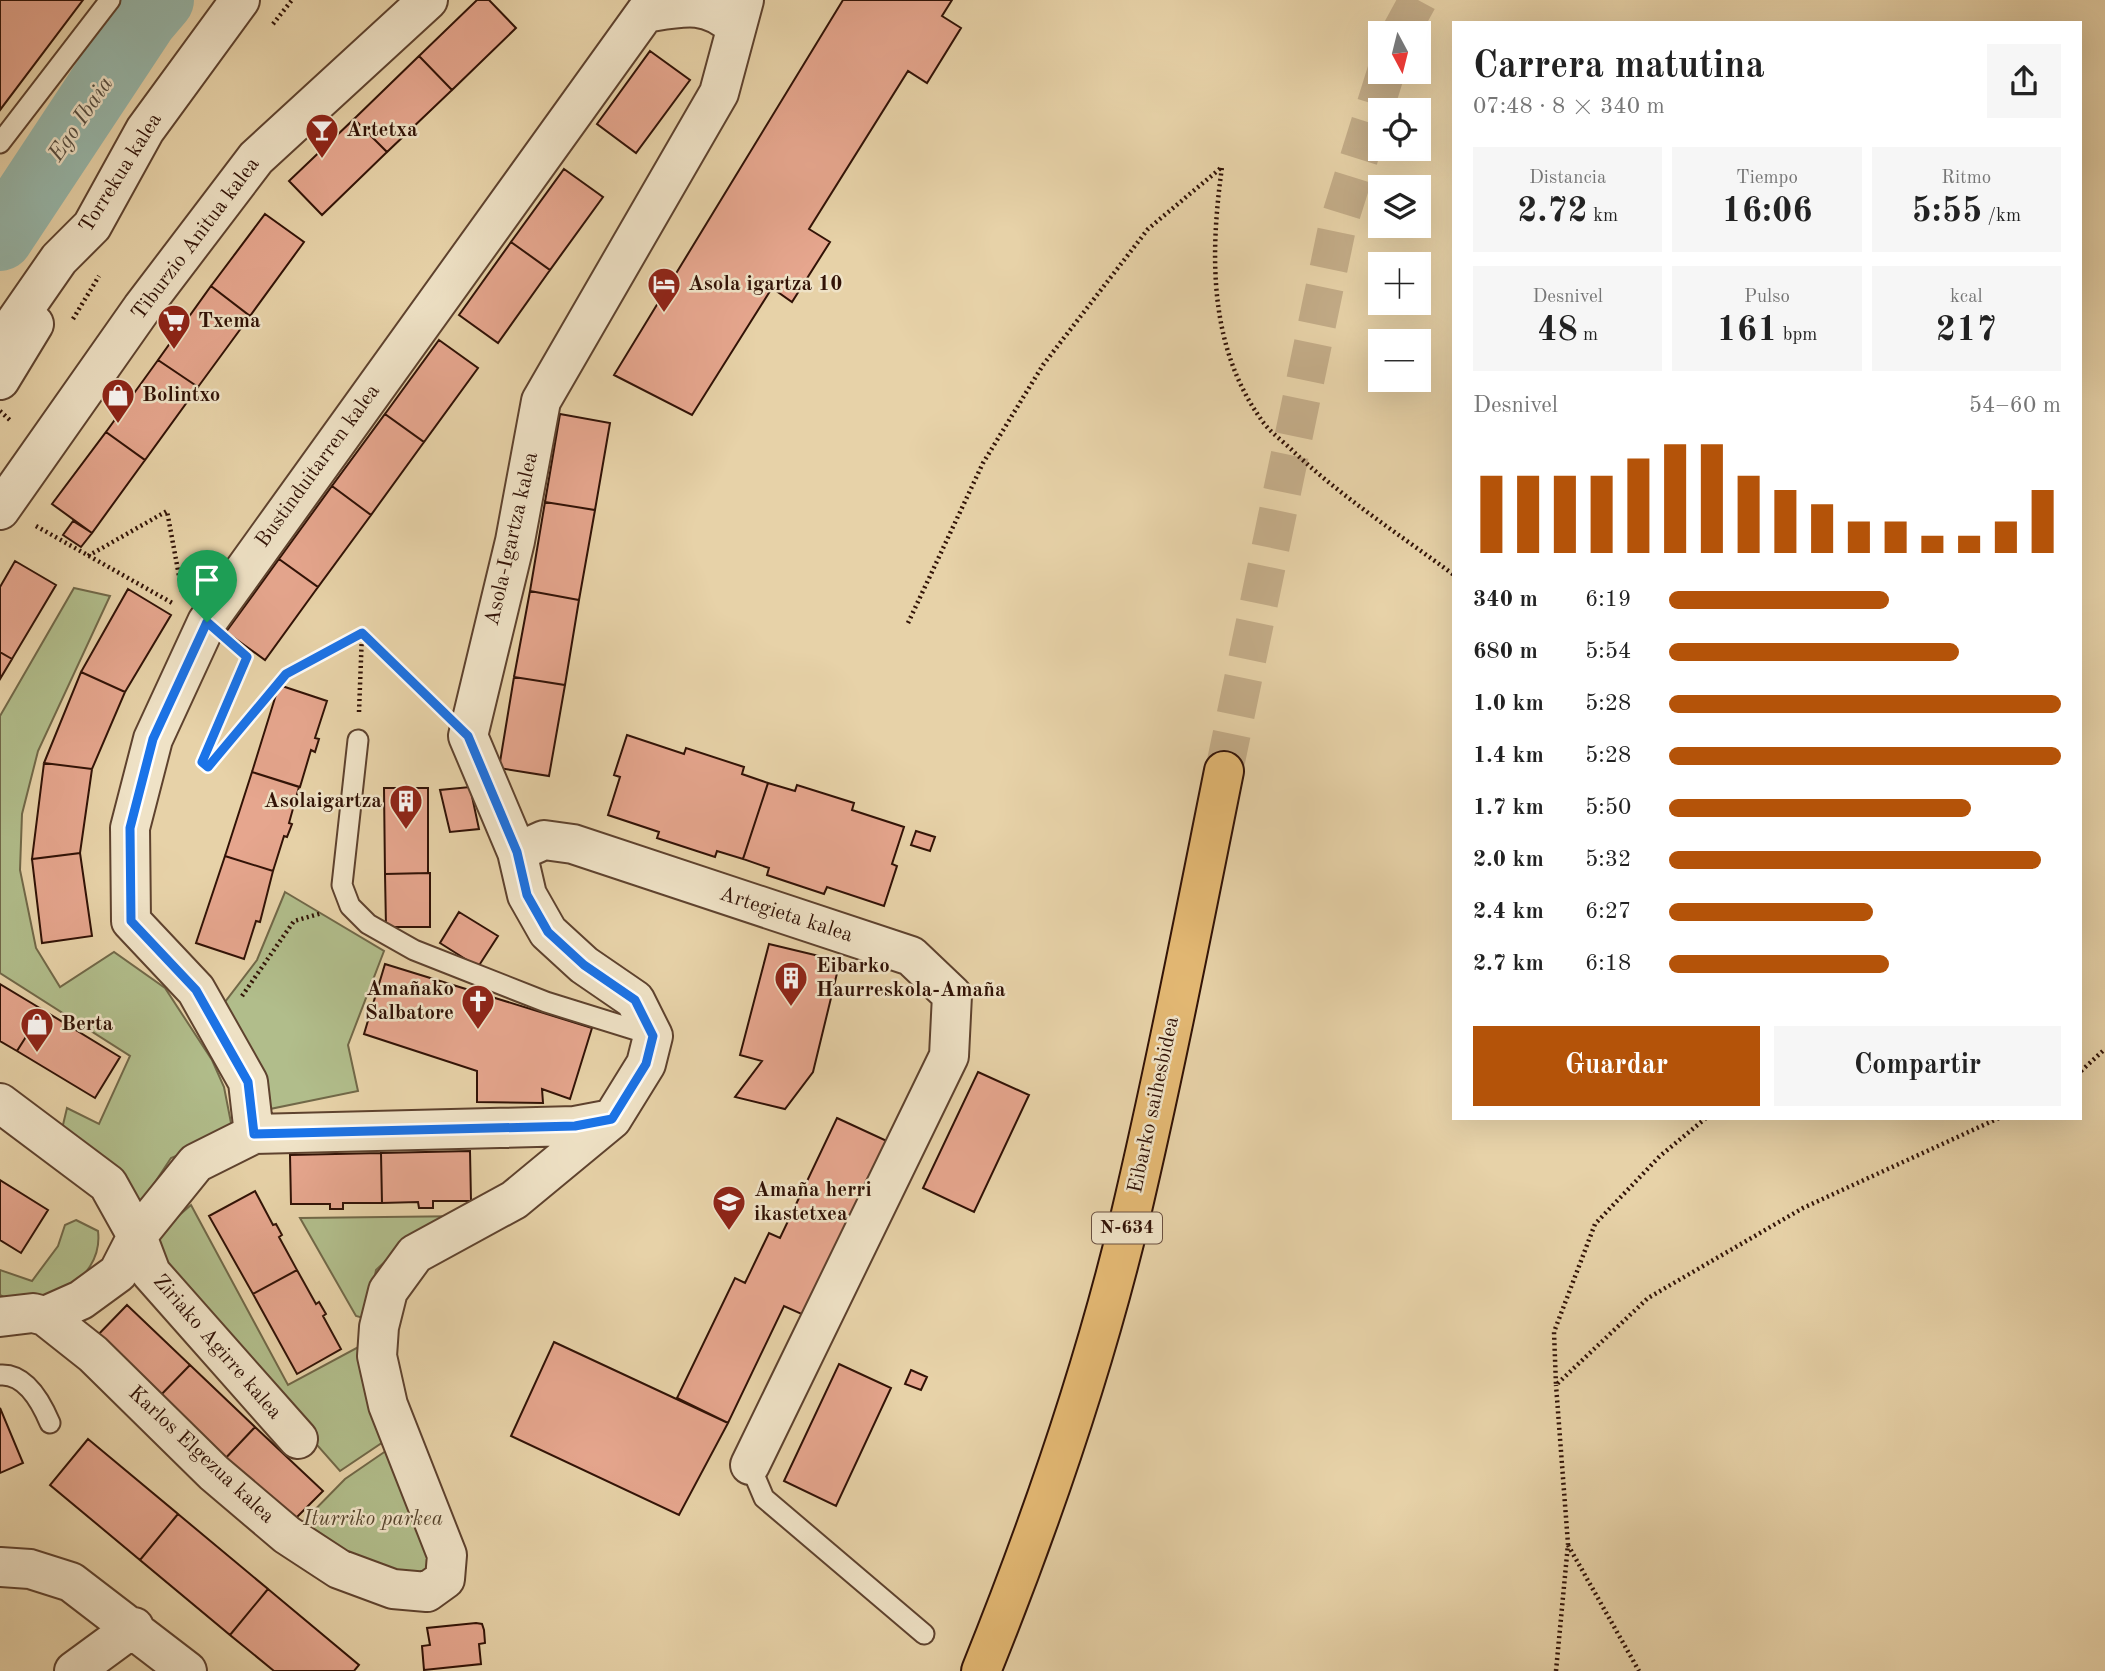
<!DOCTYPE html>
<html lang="es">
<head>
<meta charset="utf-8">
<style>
  :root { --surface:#fff; --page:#f6f6f6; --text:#222; --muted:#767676; --accent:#b45309 }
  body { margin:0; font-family:"Old Standard TT",serif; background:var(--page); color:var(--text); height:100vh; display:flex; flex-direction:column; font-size:26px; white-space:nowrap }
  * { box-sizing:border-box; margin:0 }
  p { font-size:23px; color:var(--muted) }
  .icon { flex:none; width:38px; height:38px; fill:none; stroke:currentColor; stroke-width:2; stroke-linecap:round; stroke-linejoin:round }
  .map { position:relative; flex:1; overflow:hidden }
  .details { position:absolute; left:1452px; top:21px; width:630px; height:1099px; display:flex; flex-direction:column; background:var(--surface); border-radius:0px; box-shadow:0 7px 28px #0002 }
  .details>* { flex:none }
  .needle { width:46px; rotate:173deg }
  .controls { position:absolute; left:1368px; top:21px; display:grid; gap:14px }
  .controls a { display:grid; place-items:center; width:63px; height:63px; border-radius:0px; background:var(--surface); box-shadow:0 7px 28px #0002; font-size:35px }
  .pin { position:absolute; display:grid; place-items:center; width:60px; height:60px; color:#fff; margin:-72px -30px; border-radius:50% 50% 50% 0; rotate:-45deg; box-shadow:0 0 7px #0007 }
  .pin .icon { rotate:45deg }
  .round { display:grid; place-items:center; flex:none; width:74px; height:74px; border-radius:0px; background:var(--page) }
  .headline { display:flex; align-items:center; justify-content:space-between; height:119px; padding:0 21px }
  h1 { font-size:38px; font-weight:800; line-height:52px }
  .stats { display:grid; grid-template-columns:repeat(3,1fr); gap:10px; height:119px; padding:7px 21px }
  .stats div { display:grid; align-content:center; border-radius:0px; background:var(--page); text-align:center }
  .stats b { font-size:35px; font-weight:800 }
  .stats small { font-size:19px; font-weight:400 }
  .stats p { font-size:19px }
  .chart { height:196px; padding:14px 21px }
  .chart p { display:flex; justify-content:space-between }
  .chart svg { width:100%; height:126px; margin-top:7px; stroke:var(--accent); stroke-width:6 }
  .button { display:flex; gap:14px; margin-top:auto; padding:14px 21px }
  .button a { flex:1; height:80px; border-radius:0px; background:var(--accent); color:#fff; font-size:28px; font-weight:800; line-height:80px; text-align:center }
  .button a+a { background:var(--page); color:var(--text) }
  ul { padding:0 21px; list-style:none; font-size:23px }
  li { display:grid; grid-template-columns:112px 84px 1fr; align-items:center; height:52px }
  li i { height:18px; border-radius:9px; background:var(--accent) }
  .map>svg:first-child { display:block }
</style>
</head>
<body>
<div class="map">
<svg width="2105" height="1671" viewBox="0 0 2105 1671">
  <rect width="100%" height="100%" fill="#e7d2a8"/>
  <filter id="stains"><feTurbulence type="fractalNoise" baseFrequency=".00286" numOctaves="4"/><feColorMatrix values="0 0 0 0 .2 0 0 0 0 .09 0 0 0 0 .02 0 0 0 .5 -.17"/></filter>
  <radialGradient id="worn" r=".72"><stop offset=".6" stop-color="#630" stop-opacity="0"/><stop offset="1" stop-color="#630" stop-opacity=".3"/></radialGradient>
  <path fill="#b1bd8b" stroke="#716848" stroke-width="2" d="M74 588 110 596 38 751 22 814 20 870 36 948 60 987 114 952 165 988 212 1060 224 1087 233 1133 171 1158 138 1208 62 1129 67 1108 99 1124 130 1056 0 973V716Z
    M285 892 384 951 348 1045 358 1091 265 1110 222 1006 257 960Z
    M191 1205 288 1385 364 1344 389 1438 340 1471 165 1273 154 1237Z
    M470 1216 417 1232 376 1270 367 1319 356 1316 300 1218Z
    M76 1220 98 1231C102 1263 79 1280 58 1301H11L0 1295V1270L32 1281 58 1246 65 1225Z
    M396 1444 438 1576 396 1581 295 1530 345 1479Z"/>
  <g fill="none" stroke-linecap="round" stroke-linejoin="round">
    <path stroke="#97b7aa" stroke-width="66" d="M0 238 144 20 161 0"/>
  </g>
  <path fill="#e6a68e" stroke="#311206" stroke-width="2" d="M0 0H83L0 110Z
    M477 0H489L516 28 452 90 419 56Z
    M843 0H952L942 16 961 28 927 83 908 71 809 229 830 242 792 302 772 288 692 415 614 375Z
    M650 51 690 80 636 153 597 124Z
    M419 56 452 90 387 152 354 119Z
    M354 119 387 152 322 215 289 181Z
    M564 169 603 197 550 270 511 242Z
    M265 214 304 242 250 316 211 286Z
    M511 242 550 270 498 343 459 315Z
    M211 286 250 316 198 387 158 360Z
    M439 340 478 368 424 442 385 414Z
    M158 360 198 387 145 460 106 432Z
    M385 414 424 442 371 515 332 486Z
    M560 414 610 423 595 510 545 502Z
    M106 432 145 460 92 533 52 504Z
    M332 486 371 515 318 587 279 559Z
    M545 502 595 510 579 600 530 591Z
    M73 521 92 533 81 547 63 535Z
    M279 559 318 587 265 660 226 632Z
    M15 561 56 585 12 659 0 652V587Z
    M128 589 171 615 125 692 81 672Z
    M530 591 579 600 565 685 514 677Z
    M0 652 12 659 0 679Z
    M81 672 125 692 92 769 44 763Z
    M514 677 565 685 549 776 499 768Z
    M279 685 327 701 315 738 319 739 315 752 311 750 300 787 252 772Z
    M627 735 684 754 686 748 744 767 742 774 768 783 743 859 717 851 715 857 657 838 659 832 608 815 620 777 614 775Z
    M44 763 92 769 80 853 32 859Z
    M252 772 299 787 289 823 292 824 287 837 284 836 273 871 225 856Z
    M768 783 795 791 797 785 854 803 852 810 904 827 892 864 897 866 884 906 827 887 824 894 767 875 769 868 743 859Z
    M470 787 479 829 450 832 440 790Z
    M384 788H428V873L385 874Z
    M916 831 935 837 930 851 911 845Z
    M80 853 92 936 42 943 32 859Z
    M225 856 273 871 260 922 256 921 244 959 196 943Z
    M430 873V927H386L385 874Z
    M459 912 498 936 478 967 440 943Z
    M769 944 840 961 813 1072 785 1109 735 1097 762 1061 740 1055Z
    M385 964 592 1028 570 1099 542 1089 543 1103 477 1102V1071L364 1034Z
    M0 984 43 1010 17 1051 0 1041Z
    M43 1010 120 1057 95 1098 17 1051Z
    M978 1072 1029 1095 974 1212 923 1188Z
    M837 1118 889 1142 806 1316 784 1306 728 1423 677 1398 735 1278 745 1283 769 1233 780 1238Z
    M470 1151 471 1201H433V1208H419L418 1202 382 1203 381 1153Z
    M381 1153 382 1203H343V1209H330V1204H291L290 1155Z
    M0 1180 48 1210 21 1253 0 1240Z
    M255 1191 273 1225 276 1224 282 1235 279 1237 297 1270 253 1294 209 1216Z
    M297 1270 316 1304 319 1302 326 1314 323 1316 341 1349 297 1374 253 1294Z
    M127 1305 190 1365 156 1400 93 1340Z
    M554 1342 728 1423 679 1515 511 1436Z
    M839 1364 891 1388 836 1506 784 1481Z
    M190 1365 255 1427 221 1463 156 1400Z
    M911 1370 927 1377 921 1390 905 1384Z
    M0 1408 23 1463 0 1473Z
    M255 1427 323 1491 288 1526 221 1463Z
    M88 1439 178 1514 140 1560 50 1485Z
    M178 1514 268 1589 230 1635 140 1560Z
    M268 1589 359 1665 354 1671H274L230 1635Z
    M476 1623 482 1624 484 1630 485 1643 479 1644 481 1664 424 1670 422 1646 430 1645 427 1628Z"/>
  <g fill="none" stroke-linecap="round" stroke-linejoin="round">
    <path stroke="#c3ac88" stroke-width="38" stroke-dasharray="38 19" stroke-linecap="butt" d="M1400 33 1418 0
      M1224 771 1337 228 1386 72"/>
    <defs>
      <path id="service" d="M0 143 110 0
        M358 740 342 885 350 906 368 924 414 950 546 1002 652 1035
        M0 1375C26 1373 42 1404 50 1423
        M750 1465 764 1498 924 1634"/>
      <path id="minor" d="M645 13C682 7 707 0 735 27
        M0 510 142 308 256 158 428 0
        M517 852 544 840 573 844 911 956 952 995 949 1056 750 1465
        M0 1103 108 1184 137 1236 151 1273 298 1439
        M612 1119 575 1126 254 1134 196 1163 137 1236 118 1273 81 1300 45 1316 93 1354 214 1473 287 1535 339 1569 393 1589 427 1592 445 1579 447 1555 388 1405 377 1356 379 1327 388 1291 415 1254 514 1200 612 1119 646 1064 653 1036 635 1000 584 965 548 932 527 895 517 852 468 736 515 541 541 401 719 93 744 0
        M254 1134 248 1082 196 990 131 921 130 828 153 739 207 622 645 13 662 0
        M0 1317 33 1313 45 1316
        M0 1567 30 1569 71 1582 187 1671
        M74 1671 134 1627"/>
      <path id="tertiary" d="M0 344 59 259 92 226 145 130 240 0
        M0 380 34 324"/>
      <path id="trunk" d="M981 1671C1040 1525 1093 1372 1130 1218 1165 1070 1194 920 1224 771"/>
    </defs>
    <use href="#service" stroke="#5e422e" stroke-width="23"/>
    <use href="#minor" stroke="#5e422e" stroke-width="42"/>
    <use href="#tertiary" stroke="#5e422e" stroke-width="42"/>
    <use href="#trunk" stroke="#311206" stroke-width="42"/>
    <path stroke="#311206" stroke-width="4.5" stroke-dasharray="2 3.5" stroke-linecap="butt" d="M273 24 292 0
      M73 319 99 276
      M36 526 174 604
      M88 556 167 511 182 592
      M908 623 983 463 1043 365 1148 229 1222 167C1210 254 1208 347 1263 422 1271 433 1284 442 1294 452 1343 498 1400 535 1454 575
      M235 647 247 657 202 762 208 767 286 674 362 633 437 706
      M359 712 362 633
      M242 996 294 921 322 913
      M2081 1071 2105 1049
      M1706 1118 1660 1156 1595 1224 1554 1332 1556 1385 1648 1298 1803 1208 1999 1118
      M1568 1545 1639 1671
      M1556 1671 1568 1544 1556 1385"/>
    <use href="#service" stroke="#efe2c6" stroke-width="19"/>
    <use href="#minor" stroke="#efe2c6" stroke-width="38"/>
    <use href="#tertiary" stroke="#efe2c6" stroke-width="38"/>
    <use href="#trunk" stroke="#e4b974" stroke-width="38"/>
    <path stroke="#311206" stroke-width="4.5" stroke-dasharray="2 3.5" stroke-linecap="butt" d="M0 411 12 422"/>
  </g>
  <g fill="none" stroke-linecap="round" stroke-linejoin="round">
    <defs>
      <path id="route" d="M207 622 247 657 202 762 208 767 286 674 362 633 468 736 517 852 527 895 548 932 584 965 635 1000 653 1036 646 1064 612 1119 575 1126 254 1134 248 1082 196 990 131 921 130 828 153 739Z"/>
    </defs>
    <use href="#route" stroke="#fff" stroke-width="14"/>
    <use href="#route" stroke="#1a73e8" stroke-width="9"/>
  </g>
  <defs>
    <symbol id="bar-pin" viewBox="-11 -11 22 30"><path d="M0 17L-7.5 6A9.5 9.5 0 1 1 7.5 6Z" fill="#8f2418" stroke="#efe2c6"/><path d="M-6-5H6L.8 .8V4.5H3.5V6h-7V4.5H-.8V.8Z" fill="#fff"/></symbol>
    <symbol id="hotel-pin" viewBox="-11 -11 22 30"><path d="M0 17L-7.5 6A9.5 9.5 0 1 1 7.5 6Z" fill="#8f2418" stroke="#efe2c6"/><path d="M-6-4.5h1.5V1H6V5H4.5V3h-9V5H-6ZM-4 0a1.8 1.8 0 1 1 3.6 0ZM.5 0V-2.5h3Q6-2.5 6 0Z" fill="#fff"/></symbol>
    <symbol id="supermarket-pin" viewBox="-11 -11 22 30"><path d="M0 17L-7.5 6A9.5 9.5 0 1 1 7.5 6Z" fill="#8f2418" stroke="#efe2c6"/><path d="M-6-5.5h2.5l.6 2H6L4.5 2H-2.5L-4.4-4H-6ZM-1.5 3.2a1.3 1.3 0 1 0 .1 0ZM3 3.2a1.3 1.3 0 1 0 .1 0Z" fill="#fff"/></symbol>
    <symbol id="shop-pin" viewBox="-11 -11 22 30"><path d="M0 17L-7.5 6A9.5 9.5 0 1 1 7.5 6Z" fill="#8f2418" stroke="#efe2c6"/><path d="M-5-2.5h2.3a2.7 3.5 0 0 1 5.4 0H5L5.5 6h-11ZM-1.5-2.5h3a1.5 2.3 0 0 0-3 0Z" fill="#fff"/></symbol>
    <symbol id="building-pin" viewBox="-11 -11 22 30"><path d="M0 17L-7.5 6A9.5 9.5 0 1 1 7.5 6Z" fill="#8f2418" stroke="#efe2c6"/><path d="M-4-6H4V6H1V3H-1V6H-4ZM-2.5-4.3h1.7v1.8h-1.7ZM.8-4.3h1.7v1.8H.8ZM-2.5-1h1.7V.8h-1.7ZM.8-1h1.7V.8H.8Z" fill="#fff"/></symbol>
    <symbol id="church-pin" viewBox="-11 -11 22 30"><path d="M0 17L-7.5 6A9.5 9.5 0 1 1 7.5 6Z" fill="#8f2418" stroke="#efe2c6"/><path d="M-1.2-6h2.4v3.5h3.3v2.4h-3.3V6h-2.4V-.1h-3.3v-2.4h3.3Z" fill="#fff"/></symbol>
    <symbol id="school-pin" viewBox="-11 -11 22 30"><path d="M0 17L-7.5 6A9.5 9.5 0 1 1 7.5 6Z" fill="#8f2418" stroke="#efe2c6"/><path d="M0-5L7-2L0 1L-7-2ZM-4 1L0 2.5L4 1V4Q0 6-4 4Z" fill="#fff"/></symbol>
  </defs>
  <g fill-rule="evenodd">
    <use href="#bar-pin" x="303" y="111" width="38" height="52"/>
    <use href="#hotel-pin" x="645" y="265" width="38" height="52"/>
    <use href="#supermarket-pin" x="155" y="302" width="38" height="52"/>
    <use href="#shop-pin" x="99" y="376" width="38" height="52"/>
    <use href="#building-pin" x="387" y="782" width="38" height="52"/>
    <use href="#building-pin" x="772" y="959" width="38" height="52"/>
    <use href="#church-pin" x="459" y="982" width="38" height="52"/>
    <use href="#shop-pin" x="18" y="1005" width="38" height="52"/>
    <use href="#school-pin" x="710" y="1183" width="38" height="52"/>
  </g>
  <g text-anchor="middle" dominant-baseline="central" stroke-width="5" stroke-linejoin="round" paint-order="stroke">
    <rect fill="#efe2c6" stroke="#6a5040" stroke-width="2" x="1092" y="1212.5" width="70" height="31" rx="5"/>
    <g font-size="19" font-weight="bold" fill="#311206">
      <text x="1127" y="1228">N-634</text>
    </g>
    <g font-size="21" font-weight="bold" fill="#311206" stroke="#efe2c6" text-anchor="start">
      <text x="346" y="130">Artetxa</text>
      <text x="688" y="284">Asola igartza 10</text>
      <text x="198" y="321">Txema</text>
      <text x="142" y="395">Bolintxo</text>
      <text x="382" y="801" text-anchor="end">Asolaigartza</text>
      <text x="816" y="966">Eibarko<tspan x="816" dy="24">Haurreskola-Amaña</tspan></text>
      <text x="454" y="989" text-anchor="end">Amañako<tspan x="454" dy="24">Salbatore</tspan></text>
      <text x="61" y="1024">Berta</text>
      <text x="754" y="1190">Amaña herri<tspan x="754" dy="24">ikastetxea</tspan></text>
    </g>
    <g font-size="21" fill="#311206" stroke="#efe2c6">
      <text transform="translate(121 173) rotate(-58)">Torrekua kalea</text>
      <text transform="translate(196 239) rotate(-53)">Tiburzio Anitua kalea</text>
      <text transform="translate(318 466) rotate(-54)">Bustinduitarren kalea</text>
      <text transform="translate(512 539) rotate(-77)">Asola-Igartza kalea</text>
      <text transform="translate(786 915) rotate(18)">Artegieta kalea</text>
      <text transform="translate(1154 1105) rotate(-78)">Eibarko saihesbidea</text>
      <text transform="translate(217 1347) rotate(49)">Ziriako Agirre kalea</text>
      <text transform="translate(201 1455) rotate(43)">Karlos Elgezua kalea</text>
    </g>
    <g font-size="21" font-style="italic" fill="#57452e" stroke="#efe2c6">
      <text x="373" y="1519">Iturriko parkea</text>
    </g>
    <g font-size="23" font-style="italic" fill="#554c3f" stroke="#efe2c6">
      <text transform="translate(81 119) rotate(-56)">Ego Ibaia</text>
    </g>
  </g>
  <rect width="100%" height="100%" filter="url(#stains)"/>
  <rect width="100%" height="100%" fill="url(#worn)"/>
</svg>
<div class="controls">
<a><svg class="needle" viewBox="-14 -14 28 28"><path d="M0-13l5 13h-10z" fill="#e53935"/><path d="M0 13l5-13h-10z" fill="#767676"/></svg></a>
<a><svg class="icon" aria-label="locate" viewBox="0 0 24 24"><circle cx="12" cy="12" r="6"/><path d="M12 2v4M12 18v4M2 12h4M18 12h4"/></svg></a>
<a><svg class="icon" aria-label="layers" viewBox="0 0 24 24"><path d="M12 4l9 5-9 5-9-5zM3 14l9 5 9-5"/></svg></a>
<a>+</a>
<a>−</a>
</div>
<div class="pin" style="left:207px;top:622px;background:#1e9e55"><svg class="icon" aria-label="arrive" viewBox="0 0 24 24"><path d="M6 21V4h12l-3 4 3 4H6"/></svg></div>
<section class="details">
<div class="headline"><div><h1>Carrera matutina</h1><p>07:48 · 8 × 340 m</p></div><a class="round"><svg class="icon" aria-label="share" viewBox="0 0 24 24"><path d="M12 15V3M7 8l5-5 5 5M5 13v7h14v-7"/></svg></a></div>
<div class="stats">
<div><p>Distancia</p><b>2.72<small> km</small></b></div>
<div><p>Tiempo</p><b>16:06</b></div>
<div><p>Ritmo</p><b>5:55<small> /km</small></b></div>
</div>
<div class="stats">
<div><p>Desnivel</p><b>48<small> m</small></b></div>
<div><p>Pulso</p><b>161<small> bpm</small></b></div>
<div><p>kcal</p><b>217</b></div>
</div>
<div class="chart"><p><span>Desnivel</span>54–60 m</p>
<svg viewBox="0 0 160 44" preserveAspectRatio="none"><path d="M5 44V17M15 44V17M25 44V17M35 44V17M45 44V11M55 44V6M65 44V6M75 44V17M85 44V22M95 44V27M105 44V33M115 44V33M125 44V38M135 44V38M145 44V33M155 44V22"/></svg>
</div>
<ul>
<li><b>340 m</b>6:19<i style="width:56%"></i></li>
<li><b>680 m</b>5:54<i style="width:74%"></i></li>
<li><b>1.0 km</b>5:28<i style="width:100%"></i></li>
<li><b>1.4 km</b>5:28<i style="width:100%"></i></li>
<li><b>1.7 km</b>5:50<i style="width:77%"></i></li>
<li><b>2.0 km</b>5:32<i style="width:95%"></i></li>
<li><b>2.4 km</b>6:27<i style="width:52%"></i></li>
<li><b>2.7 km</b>6:18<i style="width:56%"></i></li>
</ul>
<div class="button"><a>Guardar</a><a>Compartir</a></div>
</section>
</div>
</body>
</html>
